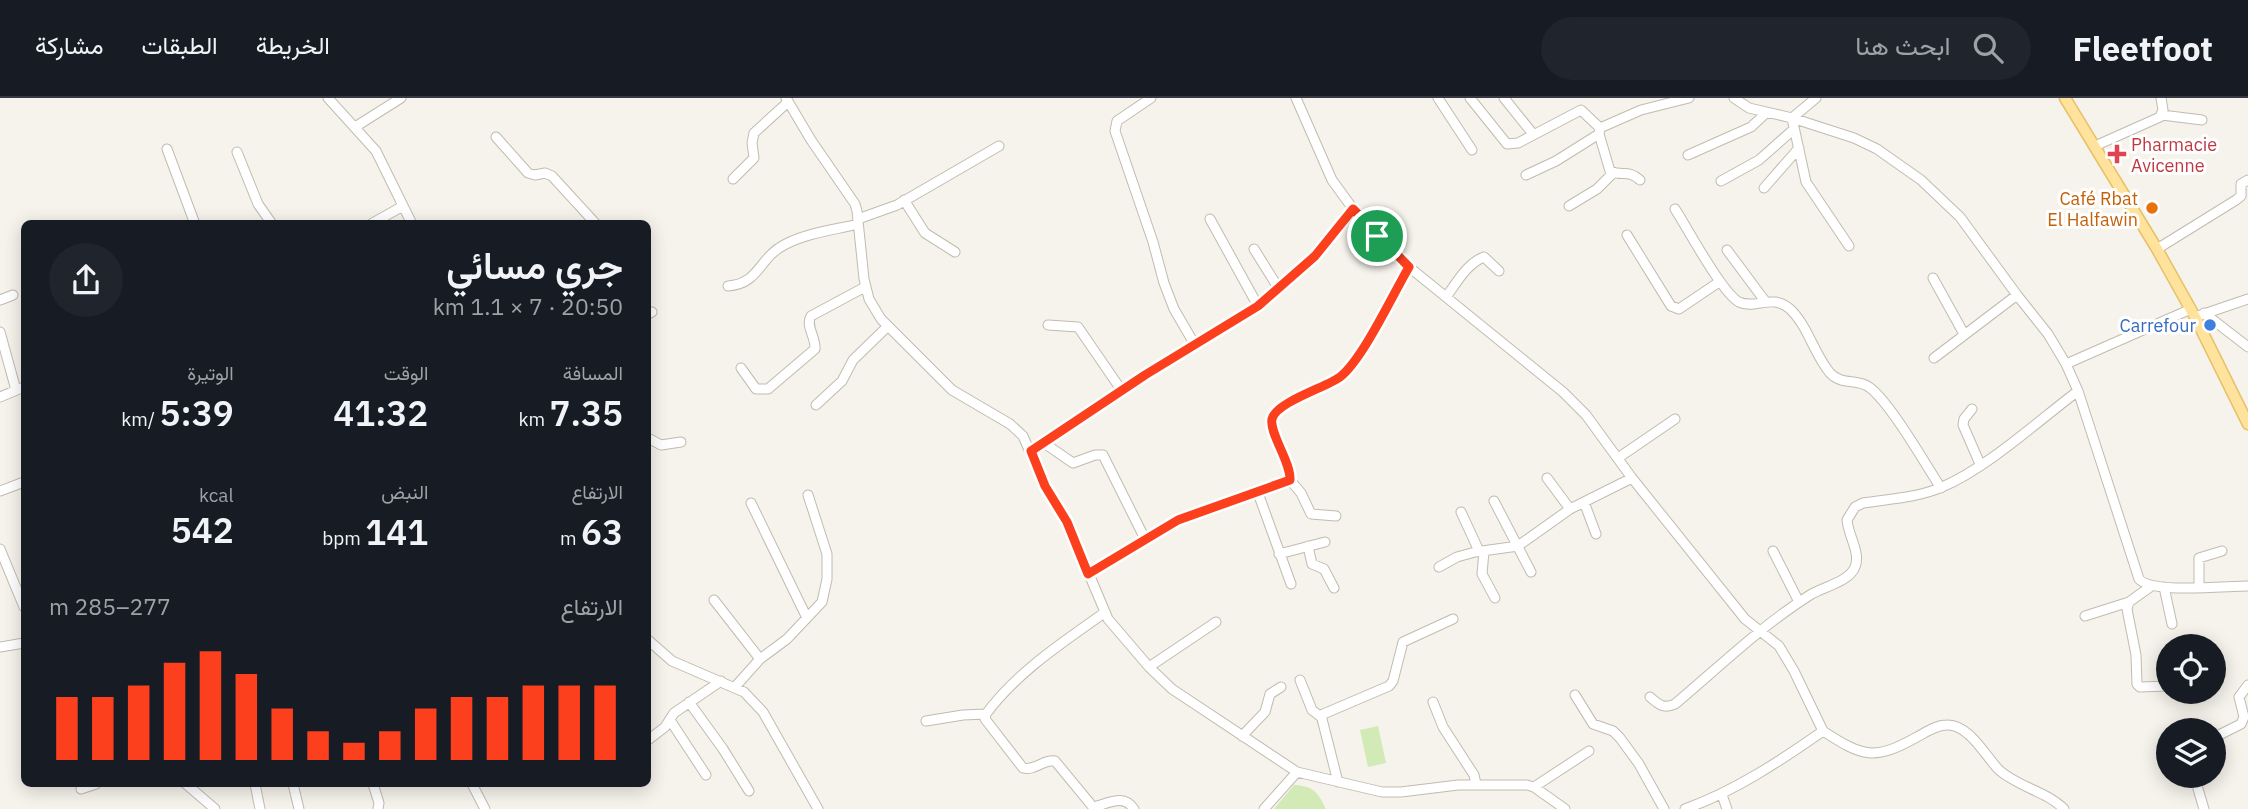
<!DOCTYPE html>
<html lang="ar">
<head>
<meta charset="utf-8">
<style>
  :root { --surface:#171b24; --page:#20242c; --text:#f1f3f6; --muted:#9ea1a6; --line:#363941; --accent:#fc3f1d }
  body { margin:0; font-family:"IBM Plex Sans",Vazirmatn,sans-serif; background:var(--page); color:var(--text); direction:rtl; height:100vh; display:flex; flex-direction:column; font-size:26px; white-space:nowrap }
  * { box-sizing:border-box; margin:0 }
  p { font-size:23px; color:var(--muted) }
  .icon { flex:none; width:38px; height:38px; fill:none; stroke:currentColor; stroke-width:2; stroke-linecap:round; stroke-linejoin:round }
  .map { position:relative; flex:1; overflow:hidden; direction:ltr }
  .drawer { position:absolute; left:21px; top:122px; width:630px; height:567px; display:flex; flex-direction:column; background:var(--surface); border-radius:10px; box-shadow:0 4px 18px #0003; direction:rtl }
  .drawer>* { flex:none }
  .controls { position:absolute; left:2156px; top:536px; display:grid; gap:14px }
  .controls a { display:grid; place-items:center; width:70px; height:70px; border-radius:50%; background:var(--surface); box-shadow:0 4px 18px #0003; font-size:35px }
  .pin { position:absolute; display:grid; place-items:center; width:60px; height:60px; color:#fff; margin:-30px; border:4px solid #fff; border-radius:50%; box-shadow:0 2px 7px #0007 }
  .round { display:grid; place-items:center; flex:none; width:74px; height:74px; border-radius:37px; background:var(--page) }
  .summary { display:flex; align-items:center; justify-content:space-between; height:119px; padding:0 28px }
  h1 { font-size:38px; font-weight:600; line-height:52px }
  .metrics { display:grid; grid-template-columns:repeat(3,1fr); gap:10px; height:119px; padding:7px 28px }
  .metrics div { display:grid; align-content:center }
  .metrics b { font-size:35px; font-weight:600 }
  .metrics small { font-size:19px; font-weight:400 }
  .metrics p { font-size:19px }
  .chart { height:196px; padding:14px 28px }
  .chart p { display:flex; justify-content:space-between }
  .chart svg { width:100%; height:126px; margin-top:7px; stroke:var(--accent); stroke-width:6 }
  header { display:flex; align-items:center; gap:42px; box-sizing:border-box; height:98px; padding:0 35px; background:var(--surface); border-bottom:2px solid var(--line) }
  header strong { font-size:33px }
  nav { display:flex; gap:38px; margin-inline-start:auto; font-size:24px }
  .search { width:490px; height:63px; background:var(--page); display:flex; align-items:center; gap:18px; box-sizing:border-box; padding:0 24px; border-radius:38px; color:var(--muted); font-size:26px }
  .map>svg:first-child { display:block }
</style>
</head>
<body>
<header>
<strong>Fleetfoot</strong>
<div class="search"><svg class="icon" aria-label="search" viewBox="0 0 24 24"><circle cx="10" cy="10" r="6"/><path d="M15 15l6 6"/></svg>ابحث هنا</div>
<nav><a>الخريطة</a><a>الطبقات</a><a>مشاركة</a></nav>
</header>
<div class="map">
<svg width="2248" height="711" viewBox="0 0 2248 711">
  <rect width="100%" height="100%" fill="#f6f3ec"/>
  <path fill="#d2eab5" d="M1378 628 1386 665 1368 669 1360 632Z
    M1294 687C1313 688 1318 694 1326 711H1274Z"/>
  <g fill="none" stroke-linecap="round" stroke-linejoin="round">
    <defs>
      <path id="minor" d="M328 0 376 53 412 126
        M786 0 811 42 855 106 857 113 864 181 869 201 881 221 952 292 1010 326 1023 338 1045 388 1067 424 1108 521 1149 569 1172 591 1297 674 1382 694H1401L1458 687H1527L1534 689 1565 711
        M1151 0 1117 23 1115 33 1153 144 1164 185 1174 211 1195 247
        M1296 0 1332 82 1353 111 1377 138 1409 169 1563 294 1586 317 1632 380 1745 521 1779 548 1794 573 1823 633
        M1438 0 1472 52
        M1470 0 1507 46 1518 45 1581 12 1600 30
        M1504 0 1533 36
        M1734 0 1749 10 1792 20 1854 40 1877 51 1921 82 1960 119 2017 197 2048 236 2066 266
        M1816 0 1792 20 1806 84 1849 148
        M2162 17 2202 22
        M355 29 401 0
        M496 39 528 75 535 77 545 75 552 78 596 126
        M2095 48 2160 19 2163 12 2161 0
        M167 51 195 126
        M237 54 258 106 272 126
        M1688 57 1751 29 1766 15
        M1526 77 1556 63 1599 36
        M733 81 754 60 752 45 754 35 788 4
        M1640 82C1628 71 1622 79 1610 73L1599 36 1600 30 1641 12 1689 0
        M1721 83 1759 62 1794 31
        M1764 90 1799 50
        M904 102 925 135 955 154
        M1569 108 1597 91 1613 75
        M1675 111C1688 131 1722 195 1739 204 1755 212 1772 195 1790 211 1808 228 1814 256 1830 275 1842 288 1857 280 1869 289 1890 304 1925 366 1941 390
        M858 121 897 107 999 48
        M1210 121 1258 208
        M371 126 403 108
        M1627 137 1671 208 1679 211 1719 184
        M1254 151 1279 191
        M2157 151 2236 102 2241 98V86L2248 82
        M1727 152 1765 203
        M1933 180 1964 236
        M728 188C759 186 759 160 784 147 806 135 834 132 858 126
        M1446 199C1456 186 1467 165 1484 159L1499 173
        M0 202 13 197
        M2191 211 2066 266 2078 293 2139 481C2152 496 2225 488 2248 488
        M2204 215 2248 249
        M648 216 652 214
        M2195 219 2248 201
        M1048 227 1078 229 1122 293
        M0 234 16 292
        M1934 260 2017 197
        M741 270 756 291H768L815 251C816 239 805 228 811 218L865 189
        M0 299 24 289
        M816 307 842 283 853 262 888 228
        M1972 311 1964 321 1963 327 1980 366
        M648 340 661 347 681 344
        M1044 345 1073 365 1095 357H1103L1145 441
        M1031 353 1145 277 1258 208 1315 158 1353 111
        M1618 360 1675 321
        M1547 380 1570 411
        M1290 382 1301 395 1311 416 1336 418
        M0 393 24 384
        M1258 395 1291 486
        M1494 403 1531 474
        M1584 404 1596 436
        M751 405 807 520
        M1461 414 1479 453
        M1308 448 1312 466 1324 471 1334 490
        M0 451 24 509
        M1484 453 1482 476 1495 500
        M1773 453 1799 504
        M1279 456 1325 444
        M1439 469 1457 459 1475 454 1518 448 1570 411 1632 380
        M1088 476 1178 422 1290 382C1291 364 1269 335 1272 321 1276 304 1327 289 1340 279 1363 262 1394 196 1409 169
        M2150 489 2129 504 2127 511 2136 557 2137 586 2140 589 2168 588
        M2164 489 2172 526
        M2199 489V460L2222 453
        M714 502 760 561 735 589
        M1104 515C1062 545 1017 574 986 616L985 621 1023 670C1035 673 1044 661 1055 663L1093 709C1108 706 1123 695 1134 711
        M2085 518 2129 504
        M648 542 672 563 744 594 763 614 818 711
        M0 549 24 545
        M760 561 787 541 822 504 827 481V456L808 397
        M1149 569 1216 524
        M1300 582 1312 612 1321 619
        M1575 597 1593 626 1613 633 1620 640 1639 666 1664 711
        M1650 599C1659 607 1664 611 1675 606 1719 569 1761 528 1810 497 1823 489 1849 484 1855 469 1861 455 1848 437 1847 422L1855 409 1863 405C1889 401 1917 400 1942 389 1987 370 2038 323 2078 293
        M689 604 723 651 749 693
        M1433 604 1443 629 1474 677 1476 686
        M670 622 706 677
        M926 623 963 617 986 616
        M1242 638 1265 614 1270 596 1281 589
        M2215 639 2241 626 2244 619 2239 599 2248 587
        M648 642 665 629 674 615 721 583
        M1338 684 1321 617 1389 588 1393 583 1403 544 1453 521
        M186 686 215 711
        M255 686 260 711
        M293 686 299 711
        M373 686 379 705 378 711
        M472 686 485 711
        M1534 689 1589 653
        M81 691 96 686
        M2198 691 2204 711
        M1722 697 1727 711
        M1264 711 1297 674
        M1685 711C1735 693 1780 663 1823 633 1863 659 1874 663 1917 639 1926 634 1936 627 1947 627 1969 626 1986 659 1999 672 2018 689 2046 693 2064 711"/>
      <path id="major" d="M2065 0 2157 151 2195 219 2248 326"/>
    </defs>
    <use href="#minor" stroke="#c2bbae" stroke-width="11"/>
    <use href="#major" stroke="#e6c16a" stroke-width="13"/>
    <use href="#minor" stroke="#fff" stroke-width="9"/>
    <use href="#major" stroke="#ffe39c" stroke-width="10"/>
  </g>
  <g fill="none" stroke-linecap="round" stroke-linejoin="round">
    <defs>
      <path id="route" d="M1353 111 1409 169C1393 196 1363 261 1340 279 1327 289 1276 304 1272 321 1269 335 1291 364 1290 382L1178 422 1088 476 1067 424 1045 388 1031 353 1145 277 1258 208 1315 158Z"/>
    </defs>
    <use href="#route" stroke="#fff" stroke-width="14"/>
    <use href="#route" stroke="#fc3f1d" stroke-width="9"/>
  </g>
  <path fill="#e0444e" stroke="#fff" stroke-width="2.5" d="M2113.5 45.5h7v7h7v7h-7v7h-7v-7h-7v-7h7z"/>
  <circle fill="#e8710a" stroke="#fff" stroke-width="2.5" cx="2152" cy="110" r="7"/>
  <circle fill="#3f7fe0" stroke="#fff" stroke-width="2.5" cx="2210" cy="227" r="7"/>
  <g text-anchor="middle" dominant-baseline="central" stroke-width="6" stroke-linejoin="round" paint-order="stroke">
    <g font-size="18" fill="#be3a42" stroke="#fff" text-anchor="start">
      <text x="2131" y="46">Pharmacie<tspan x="2131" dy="21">Avicenne</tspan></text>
    </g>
    <g font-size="18" fill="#c56008" stroke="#fff" text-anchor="end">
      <text x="2138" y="100">Café Rbat<tspan x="2138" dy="21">El Halfawin</tspan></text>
    </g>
    <g font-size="18" fill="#366cbe" stroke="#fff" text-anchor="end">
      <text x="2196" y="227">Carrefour</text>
    </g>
  </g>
</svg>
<div class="controls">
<a><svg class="icon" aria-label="locate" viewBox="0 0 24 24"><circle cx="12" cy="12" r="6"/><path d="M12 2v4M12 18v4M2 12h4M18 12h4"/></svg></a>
<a><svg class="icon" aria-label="layers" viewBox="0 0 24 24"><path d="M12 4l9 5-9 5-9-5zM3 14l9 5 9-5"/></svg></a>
</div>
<div class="pin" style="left:1377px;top:138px;background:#1e9e55"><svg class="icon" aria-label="arrive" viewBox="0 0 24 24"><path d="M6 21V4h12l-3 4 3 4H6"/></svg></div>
<section class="drawer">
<div class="summary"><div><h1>جري مسائي</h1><p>20:50 · 7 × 1.1 km</p></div><a class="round"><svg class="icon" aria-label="share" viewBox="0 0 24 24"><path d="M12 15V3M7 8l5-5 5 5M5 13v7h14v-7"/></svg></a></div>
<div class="metrics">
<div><p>المسافة</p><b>7.35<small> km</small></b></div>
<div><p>الوقت</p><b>41:32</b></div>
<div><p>الوتيرة</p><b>5:39<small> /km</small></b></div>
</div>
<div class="metrics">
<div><p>الارتفاع</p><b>63<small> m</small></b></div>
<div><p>النبض</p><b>141<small> bpm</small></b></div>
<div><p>kcal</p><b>542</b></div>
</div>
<div class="chart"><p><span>الارتفاع</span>277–285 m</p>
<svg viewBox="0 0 160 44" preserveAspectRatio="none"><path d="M5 44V22M15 44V22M25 44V18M35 44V10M45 44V6M55 44V14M65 44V26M75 44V34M85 44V38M95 44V34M105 44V26M115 44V22M125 44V22M135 44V18M145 44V18M155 44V18"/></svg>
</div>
</section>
</div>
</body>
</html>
